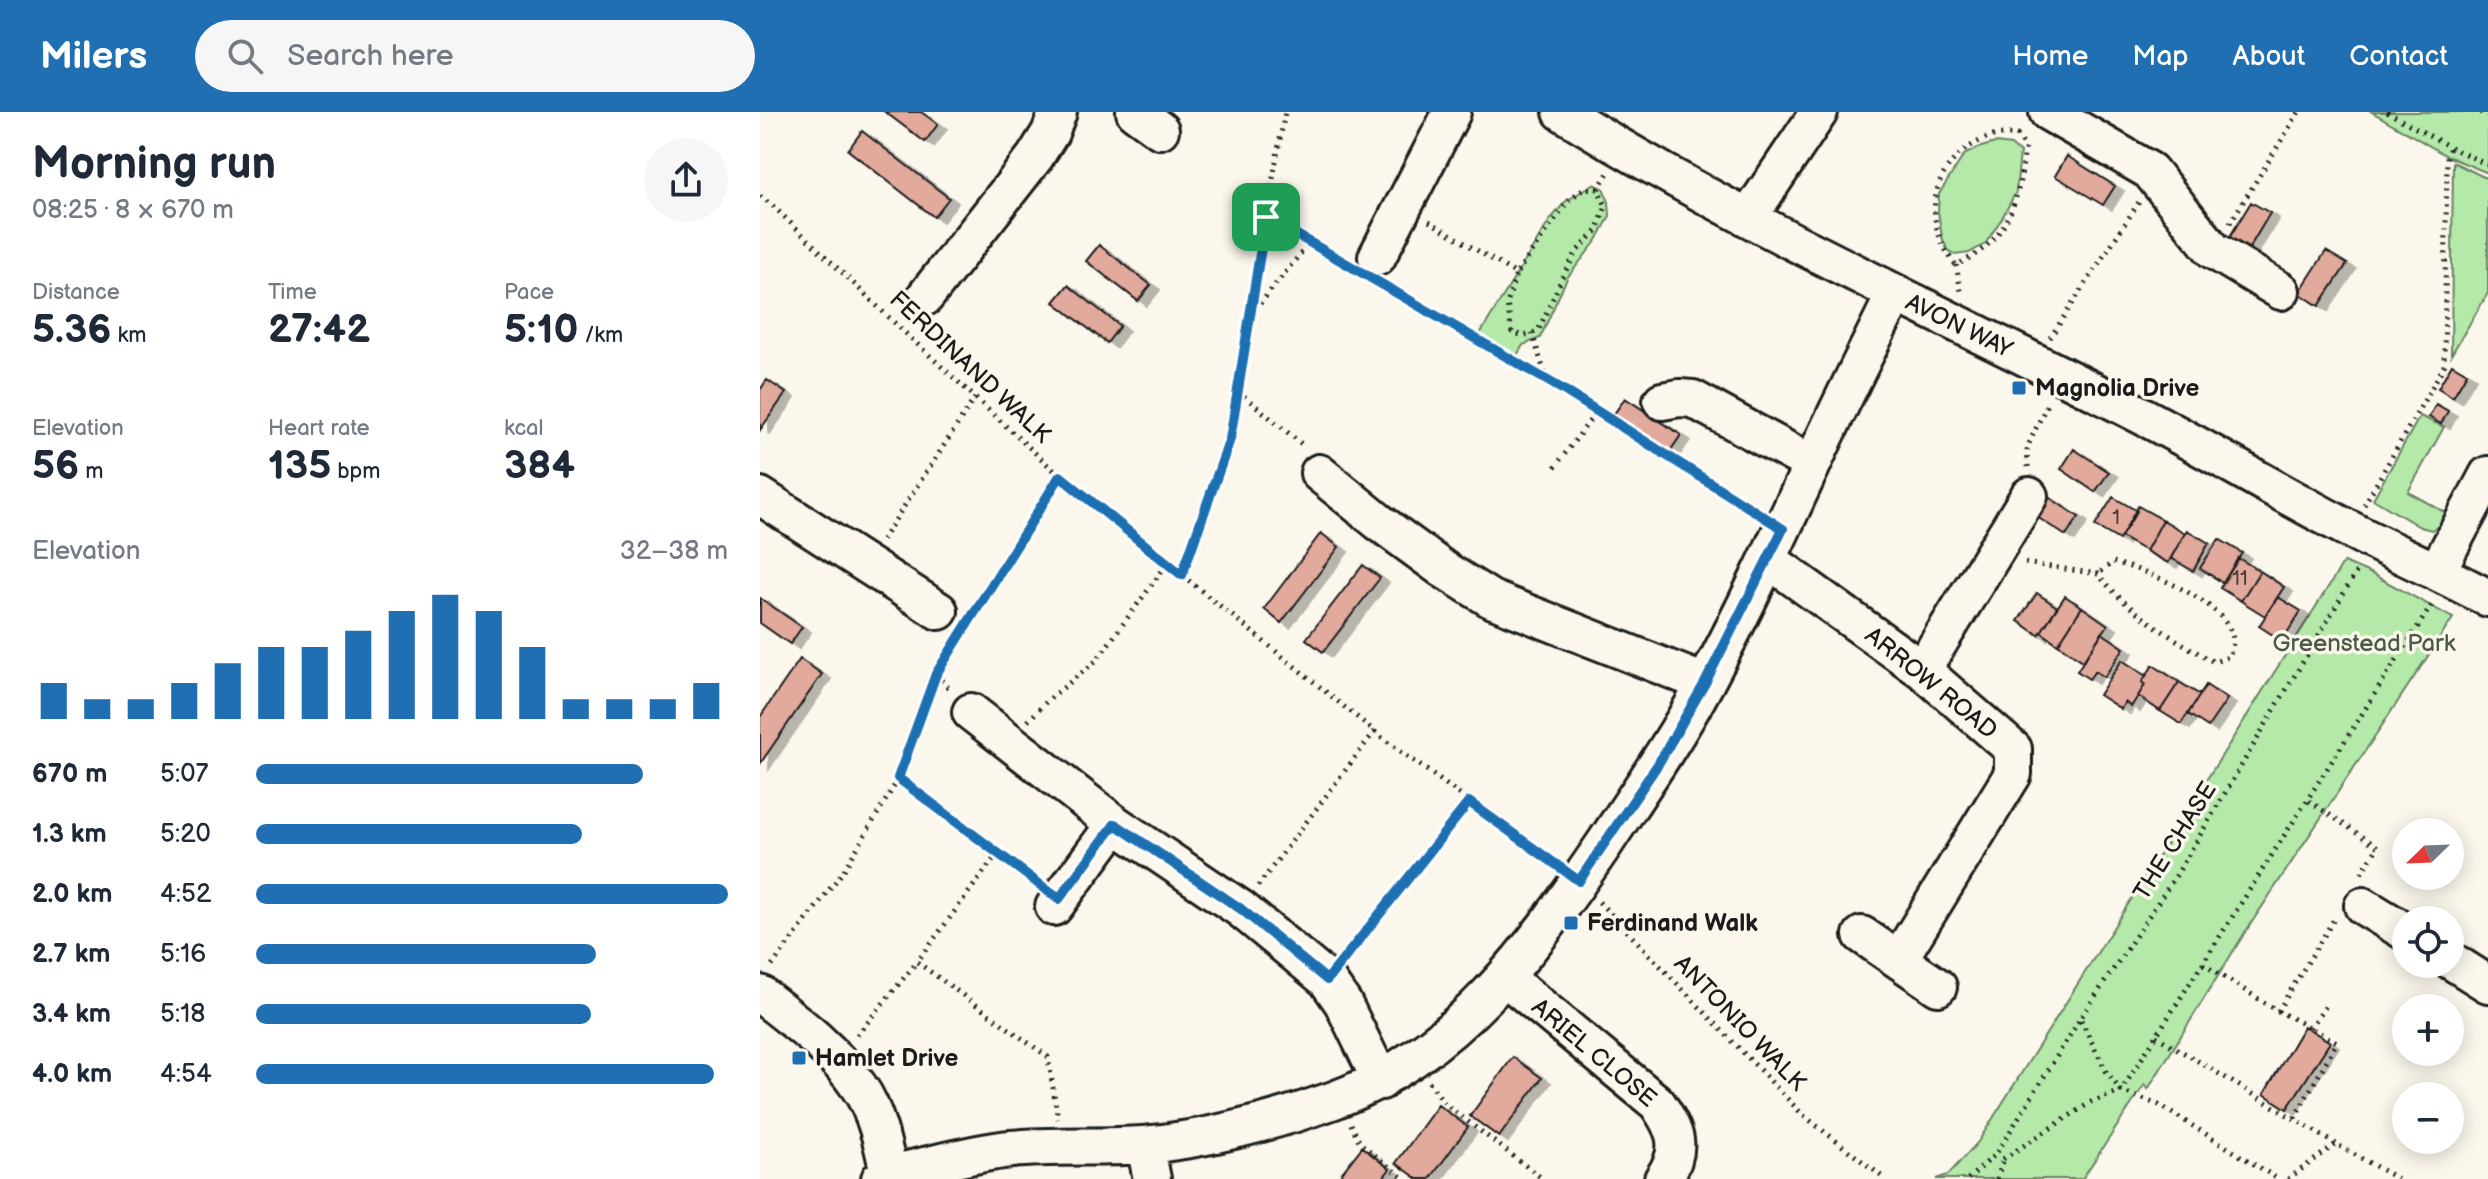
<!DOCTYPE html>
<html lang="en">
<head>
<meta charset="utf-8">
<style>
  :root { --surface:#fff; --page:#f6f6f7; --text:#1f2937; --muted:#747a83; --accent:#1f6fb2 }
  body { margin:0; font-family:"Balsamiq Sans",sans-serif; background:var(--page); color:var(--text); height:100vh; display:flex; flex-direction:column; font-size:30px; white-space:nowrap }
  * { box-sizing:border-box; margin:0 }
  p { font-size:26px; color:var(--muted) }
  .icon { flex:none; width:44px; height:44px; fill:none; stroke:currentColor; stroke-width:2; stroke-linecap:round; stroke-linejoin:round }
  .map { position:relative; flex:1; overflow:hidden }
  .side { display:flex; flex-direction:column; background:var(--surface); width:760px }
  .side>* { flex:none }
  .needle { width:52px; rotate:247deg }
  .controls { position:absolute; left:1632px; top:706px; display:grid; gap:16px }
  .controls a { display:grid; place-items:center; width:72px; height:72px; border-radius:50%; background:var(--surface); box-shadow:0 4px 20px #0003; font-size:40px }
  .pin { position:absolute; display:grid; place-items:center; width:68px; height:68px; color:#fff; margin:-34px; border-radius:16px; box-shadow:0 4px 12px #0006 }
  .round { display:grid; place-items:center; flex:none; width:84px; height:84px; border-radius:42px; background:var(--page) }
  .overview { display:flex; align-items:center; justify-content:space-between; height:136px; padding:0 32px }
  h1 { font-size:44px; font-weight:700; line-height:60px }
  .figures { display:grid; grid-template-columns:repeat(3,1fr); gap:12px; height:136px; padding:8px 32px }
  .figures div { display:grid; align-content:center }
  .figures b { font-size:40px; font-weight:700 }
  .figures small { font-size:22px; font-weight:400 }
  .figures p { font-size:22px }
  .chart { height:224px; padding:16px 32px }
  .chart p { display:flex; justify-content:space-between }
  .chart svg { width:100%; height:144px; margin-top:8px; stroke:var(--accent); stroke-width:6 }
  ul { padding:0 32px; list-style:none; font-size:26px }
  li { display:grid; grid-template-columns:128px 96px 1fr; align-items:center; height:60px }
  li i { height:20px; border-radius:10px; background:var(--accent) }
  header { display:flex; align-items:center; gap:48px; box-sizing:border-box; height:112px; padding:0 40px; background:var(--accent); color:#fff }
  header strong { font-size:38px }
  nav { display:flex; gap:44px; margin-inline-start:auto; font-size:28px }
  .search { width:560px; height:72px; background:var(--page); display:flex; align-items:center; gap:20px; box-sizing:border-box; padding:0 28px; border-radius:44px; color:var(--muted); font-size:30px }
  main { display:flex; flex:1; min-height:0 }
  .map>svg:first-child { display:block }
</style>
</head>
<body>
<header>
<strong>Milers</strong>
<div class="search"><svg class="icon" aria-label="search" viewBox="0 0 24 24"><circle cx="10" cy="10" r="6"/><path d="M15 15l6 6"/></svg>Search here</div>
<nav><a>Home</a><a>Map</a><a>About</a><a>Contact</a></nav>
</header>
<main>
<section class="side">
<div class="overview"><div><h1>Morning run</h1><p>08:25 · 8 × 670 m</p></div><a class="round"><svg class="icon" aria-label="share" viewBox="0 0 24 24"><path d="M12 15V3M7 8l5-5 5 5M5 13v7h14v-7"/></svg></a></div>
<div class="figures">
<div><p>Distance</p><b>5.36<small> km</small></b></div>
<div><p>Time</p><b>27:42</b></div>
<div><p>Pace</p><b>5:10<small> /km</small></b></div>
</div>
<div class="figures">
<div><p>Elevation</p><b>56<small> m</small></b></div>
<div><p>Heart rate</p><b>135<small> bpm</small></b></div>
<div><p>kcal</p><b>384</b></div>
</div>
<div class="chart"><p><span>Elevation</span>32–38 m</p>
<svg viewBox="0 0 160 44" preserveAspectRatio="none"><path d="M5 44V33M15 44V38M25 44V38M35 44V33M45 44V27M55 44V22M65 44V22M75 44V17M85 44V11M95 44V6M105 44V11M115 44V22M125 44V38M135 44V38M145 44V38M155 44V33"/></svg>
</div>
<ul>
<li><b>670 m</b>5:07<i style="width:82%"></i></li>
<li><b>1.3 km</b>5:20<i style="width:69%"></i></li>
<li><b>2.0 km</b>4:52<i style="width:100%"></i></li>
<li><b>2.7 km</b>5:16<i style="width:72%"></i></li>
<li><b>3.4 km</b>5:18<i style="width:71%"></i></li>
<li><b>4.0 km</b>4:54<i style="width:97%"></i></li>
</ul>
</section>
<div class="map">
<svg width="1728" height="1067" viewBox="0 0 1728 1067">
  <defs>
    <filter id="shadow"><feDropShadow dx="9" dy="5" stdDeviation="0" flood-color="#0004"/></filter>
  </defs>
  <rect width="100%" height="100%" fill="#fbf7ec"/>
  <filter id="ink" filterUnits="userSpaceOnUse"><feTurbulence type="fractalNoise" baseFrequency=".0125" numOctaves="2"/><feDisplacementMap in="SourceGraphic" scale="16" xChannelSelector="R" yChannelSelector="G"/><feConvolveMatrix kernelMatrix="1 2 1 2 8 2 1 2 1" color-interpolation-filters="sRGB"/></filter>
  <g filter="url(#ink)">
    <path fill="#b4e9aa" stroke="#688263" stroke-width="2" d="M1612 0H1728V61L1687 44Z
      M1235 31 1251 33 1260 41 1256 80 1242 106 1225 132 1209 141 1195 143 1187 137 1182 125 1178 100 1179 82 1204 43 1218 36Z
      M1693 50 1728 67V181L1691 243Z
      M833 72 843 76 849 90 850 104 837 128 807 166 780 226 763 233 756 245 720 222 790 108 805 90Z
      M1660 304 1684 315 1648 380 1688 402 1681 412 1672 418 1660 415 1613 387Z
      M1584 450 1612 462 1693 506 1484 822 1388 977 1385 972 1322 1067H1176L1188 1063 1218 1030Z"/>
    <path fill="#e2a99d" stroke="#1c1c1c" stroke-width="2" filter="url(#shadow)" d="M125 0H161L178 12 165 30Z
      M102 19 189 86 174 105 88 38Z
      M1307 44 1355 74 1343 93 1295 64Z
      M1491 90 1510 101 1482 148 1463 136Z
      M339 133 391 173 378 189 326 149Z
      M1566 139 1587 152 1559 194 1539 181Z
      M308 173 360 214 347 231 294 190Z
      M1692 252 1707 261 1693 285 1678 276Z
      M7 268 26 281 0 318V278Z
      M865 286 921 323 908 342 852 305Z
      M1676 292 1688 299 1681 312 1669 305Z
      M1314 337 1349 360 1335 380 1301 357Z
      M1284 382 1319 405 1306 424 1271 401Z
      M1353 385 1377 399 1359 428 1335 414Z
      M1378 394 1403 408 1386 439 1361 425Z
      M1403 408 1425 421 1408 451 1386 439Z
      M1427 418 1449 431 1433 459 1411 446Z
      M561 421 579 435 521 511 504 497Z
      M1459 427 1482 441 1463 471 1440 456Z
      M1478 446 1500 459 1481 489 1460 476Z
      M603 453 620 466 563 540 546 527Z
      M1500 459 1524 475 1505 504 1481 489Z
      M1277 481 1297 495 1279 523 1258 509Z
      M1305 484 1322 495 1298 532 1281 520Z
      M1518 485 1541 499 1522 529 1499 514Z
      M0 486 42 515 30 532 0 511Z
      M1322 495 1348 513 1323 549 1298 532Z
      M1342 521 1364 536 1344 565 1335 559 1329 567 1317 559Z
      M40 547 62 562 0 652V605Z
      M1362 548 1386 564 1382 570 1385 573 1371 595 1365 590 1361 597 1339 583Z
      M1393 553 1419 570 1400 599 1378 584 1385 573 1382 570Z
      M1419 570 1440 583 1421 612 1400 599Z
      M1446 573 1467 587 1448 615 1428 602Z
      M1544 914 1570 930 1527 997 1504 982Z
      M753 945 782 966 739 1025 710 1004Z
      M678 993 708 1015 670 1067H658L636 1051Z
      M602 1035 630 1057 622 1067H577Z"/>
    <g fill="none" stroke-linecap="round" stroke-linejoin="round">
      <defs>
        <path id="minor" d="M375 0 400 18
          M802 0C985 114 1183 202 1375 300 1447 337 1516 379 1587 416 1633 440 1682 461 1728 486
          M1288 0 1390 59 1453 138 1521 179
          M988 106 1059 0
          M617 145 692 0
          M165 185 275 45 290 21 298 0
          M902 289 919 286 933 287 1052 352
          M559 361 619 410 683 457 731 487 945 571
          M0 384 179 499
          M1009 448 1162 558 1253 637V662L1139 847
          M1677 459 1728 363
          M1162 558 1269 384
          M211 600 355 712 481 797 567 868 583 891 621 969
          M1603 794 1646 820
          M294 795 355 712
          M1102 823 1178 875
          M1690 848 1728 872
          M746 866 897 991C916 1018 924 1037 903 1067
          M0 882C36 910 73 937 99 975 116 999 123 1033 129 1062
          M385 1033 392 1067
          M120 1067 129 1062C169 1054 211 1041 251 1037 295 1033 339 1036 383 1033 445 1028 516 1009 574 988 697 943 774 835 845 731 880 678 916 626 946 570 984 499 1018 426 1052 353 1078 296 1107 239 1135 182"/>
      </defs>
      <use href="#minor" stroke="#1c1c1c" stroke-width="42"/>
      <path stroke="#1c1c1c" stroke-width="5" stroke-dasharray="2 6" stroke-linecap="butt" d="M1627 0 1690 35 1728 53
        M1720 0 1728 4
        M1257 23 1265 35C1259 89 1249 129 1196 153 1159 108 1170 50 1226 26 1235 22 1247 23 1257 23Z
        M838 77 848 61
        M0 84 13 94 142 218 300 364 624 627 795 752
        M506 105 588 152
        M669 109 756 162 747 192 752 220 763 224 778 219 803 164 817 139 837 119 846 94 838 77 824 76 809 88 756 162
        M1470 111 1539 0
        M1196 153 1201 179
        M625 174 802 277 999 401
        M490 204 550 130
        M772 221 787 268
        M1290 226 1379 90
        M478 279 544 334
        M795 355 837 299
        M1268 355 1267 336 1288 290
        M1604 393 1684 254 1687 44 1690 35
        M122 428 215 286
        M1265 451 1338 462C1369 501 1412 526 1454 550L1469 545C1472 536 1475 529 1471 520 1457 486 1387 459 1353 450L1338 462
        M422 463 470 327 494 170 525 0
        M211 505 300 364
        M176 562 191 579
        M268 609 288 588 336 549 407 452
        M138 666 274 769
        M1549 689 1618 735 1599 765
        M238 741 157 850 288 945 298 1007
        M498 774 615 619
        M839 790 1043 1003 1125 1067
        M585 845 709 690
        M1443 852 1518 899 1577 930 1534 1007
        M12 854 84 758 136 671 176 562 200 524
        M1518 899 1576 804
        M1321 908 1346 959 1361 979 1673 491
        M1550 916 1568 891
        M97 923 157 850
        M1396 924 1576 1032
        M669 970 685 992 783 1067
        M591 1012 600 1031 644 1067
        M1243 1047 1331 990 1361 979 1399 993 1518 1067
        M1208 1067 1236 1042 1320 907 1417 762 1598 457
        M1237 1067 1243 1047 1241 1046
        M1528 1067 1576 1032 1638 1067"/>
      <use href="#minor" stroke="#fbf7ec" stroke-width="36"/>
    </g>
  </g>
  <g fill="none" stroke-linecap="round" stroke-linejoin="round" filter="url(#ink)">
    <defs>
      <path id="route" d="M506 105 802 277 1023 417 945 571 898 652 819 769 709 690 567 868 481 797 355 712 299 787 138 666 176 562 300 364 422 463 470 327Z"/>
    </defs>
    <use href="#route" stroke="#fff" stroke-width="16"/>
    <use href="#route" stroke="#1f6fb2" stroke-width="10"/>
  </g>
  <g fill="#1f6fb2" stroke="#fbf7ec" stroke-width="3">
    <rect x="1251" y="268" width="16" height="16" rx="4"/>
    <rect x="803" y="803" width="16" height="16" rx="4"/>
    <rect x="31" y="938" width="16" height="16" rx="4"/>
  </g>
  <g text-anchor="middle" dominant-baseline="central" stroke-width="7" stroke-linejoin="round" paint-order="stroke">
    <g font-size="20" fill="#4e3f3c">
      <text x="1356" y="406">1</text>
      <text x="1480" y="467">11</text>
    </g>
    <g font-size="24" fill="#1c1c1c" stroke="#fbf7ec">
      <text transform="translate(1199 214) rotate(26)">AVON WAY</text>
      <text transform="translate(210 255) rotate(43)">FERDINAND WALK</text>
      <text transform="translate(1171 571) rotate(39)">ARROW ROAD</text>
      <text transform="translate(1415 729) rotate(-58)">THE CHASE</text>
      <text transform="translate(980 911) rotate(46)">ANTONIO WALK</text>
      <text transform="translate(834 941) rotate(40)">ARIEL CLOSE</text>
    </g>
    <g font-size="24" font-weight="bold" fill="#1c1c1c" stroke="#fbf7ec" text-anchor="start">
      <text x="1275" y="276">Magnolia Drive</text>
      <text x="827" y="811">Ferdinand Walk</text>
      <text x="55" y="946">Hamlet Drive</text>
    </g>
    <g font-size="24" fill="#4a5a47" stroke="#fbf7ec">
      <text x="1604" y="531">Greenstead Park</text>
    </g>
  </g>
</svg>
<div class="controls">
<a><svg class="needle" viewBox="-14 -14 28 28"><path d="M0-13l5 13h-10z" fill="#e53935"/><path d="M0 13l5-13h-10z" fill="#747a83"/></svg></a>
<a><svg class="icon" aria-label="locate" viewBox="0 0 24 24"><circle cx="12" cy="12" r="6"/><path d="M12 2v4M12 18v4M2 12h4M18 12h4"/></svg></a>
<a>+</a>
<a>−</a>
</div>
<div class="pin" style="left:506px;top:105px;background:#1e9e55"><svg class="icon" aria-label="arrive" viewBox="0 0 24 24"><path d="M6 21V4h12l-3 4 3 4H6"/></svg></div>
</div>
</main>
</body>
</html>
